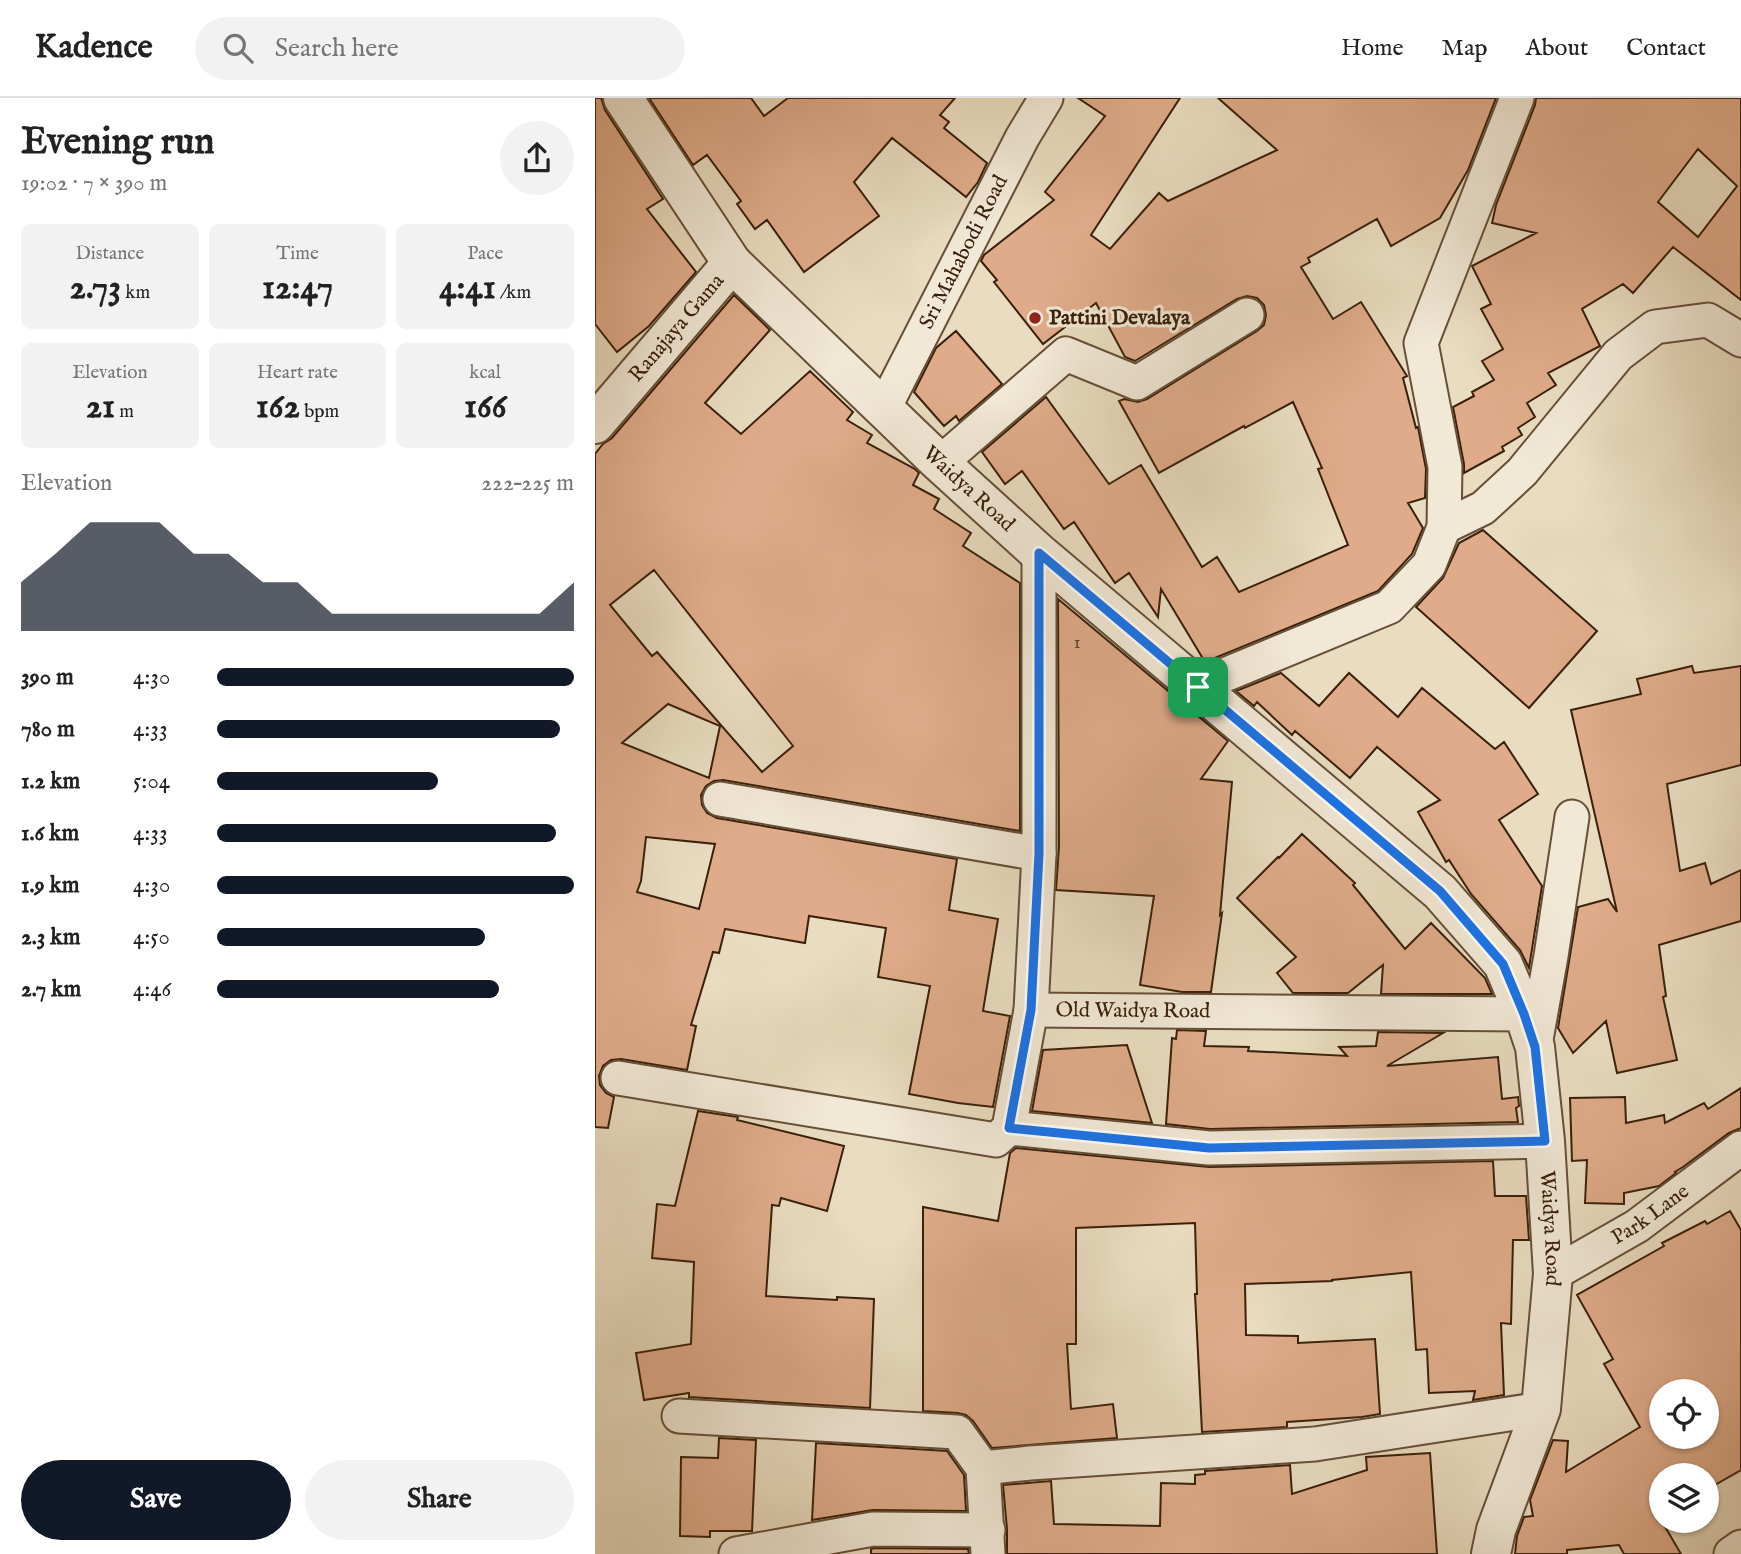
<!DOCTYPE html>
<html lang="en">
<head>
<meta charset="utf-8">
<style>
  :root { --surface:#fff; --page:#f2f2f2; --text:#222; --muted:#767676; --line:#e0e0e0; --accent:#111827 }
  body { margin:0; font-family:"IM FELL English",serif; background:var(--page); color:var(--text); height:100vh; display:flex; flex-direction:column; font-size:26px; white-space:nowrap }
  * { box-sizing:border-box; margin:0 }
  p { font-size:23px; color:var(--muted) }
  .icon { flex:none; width:38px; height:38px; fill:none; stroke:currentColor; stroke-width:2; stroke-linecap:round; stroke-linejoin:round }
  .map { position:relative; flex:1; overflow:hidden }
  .side { display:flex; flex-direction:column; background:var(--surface); width:595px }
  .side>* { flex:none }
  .controls { position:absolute; left:1054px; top:1281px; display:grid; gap:14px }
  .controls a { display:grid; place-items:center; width:70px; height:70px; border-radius:50%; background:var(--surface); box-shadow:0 2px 5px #0004; font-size:35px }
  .pin { position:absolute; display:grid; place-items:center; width:60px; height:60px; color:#fff; margin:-30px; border-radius:14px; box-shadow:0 4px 10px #0006 }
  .round { display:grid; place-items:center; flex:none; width:74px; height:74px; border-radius:37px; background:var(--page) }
  .head { display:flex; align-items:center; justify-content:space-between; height:119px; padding:0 21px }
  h1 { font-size:38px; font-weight:700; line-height:52px }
  .figures { display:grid; grid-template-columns:repeat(3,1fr); gap:10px; height:119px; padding:7px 21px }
  .figures div { display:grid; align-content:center; border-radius:10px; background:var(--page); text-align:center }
  .figures b { font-size:35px; font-weight:700 }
  .figures small { font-size:19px; font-weight:400 }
  .figures p { font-size:19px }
  .chart { height:196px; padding:14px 21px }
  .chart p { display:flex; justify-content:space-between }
  .chart svg { width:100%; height:126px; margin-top:7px; fill:var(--accent); opacity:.7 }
  .cta { display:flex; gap:14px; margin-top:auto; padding:14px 21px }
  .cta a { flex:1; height:80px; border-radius:42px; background:var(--accent); color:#fff; font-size:28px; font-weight:700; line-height:80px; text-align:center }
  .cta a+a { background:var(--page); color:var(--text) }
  ul { padding:0 21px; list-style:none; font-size:23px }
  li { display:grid; grid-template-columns:112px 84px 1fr; align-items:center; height:52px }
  li i { height:18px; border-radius:9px; background:var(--accent) }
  header { display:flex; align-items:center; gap:42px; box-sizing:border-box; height:98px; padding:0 35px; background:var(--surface); border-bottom:2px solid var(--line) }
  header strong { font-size:33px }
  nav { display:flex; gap:38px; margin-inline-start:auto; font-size:24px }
  .search { width:490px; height:63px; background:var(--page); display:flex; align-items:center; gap:18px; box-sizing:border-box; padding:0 24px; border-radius:38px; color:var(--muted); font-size:26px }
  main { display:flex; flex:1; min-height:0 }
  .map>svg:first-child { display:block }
</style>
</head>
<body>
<header>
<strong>Kadence</strong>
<div class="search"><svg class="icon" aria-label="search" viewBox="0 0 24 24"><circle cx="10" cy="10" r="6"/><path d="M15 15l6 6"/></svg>Search here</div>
<nav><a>Home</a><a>Map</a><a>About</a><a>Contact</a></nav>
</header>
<main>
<section class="side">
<div class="head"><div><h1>Evening run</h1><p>19:02 · 7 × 390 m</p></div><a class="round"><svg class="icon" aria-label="share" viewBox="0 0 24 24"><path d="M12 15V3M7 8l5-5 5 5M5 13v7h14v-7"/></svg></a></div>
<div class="figures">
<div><p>Distance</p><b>2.73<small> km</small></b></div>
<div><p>Time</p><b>12:47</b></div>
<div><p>Pace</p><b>4:41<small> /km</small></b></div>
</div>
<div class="figures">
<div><p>Elevation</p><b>21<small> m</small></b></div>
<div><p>Heart rate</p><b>162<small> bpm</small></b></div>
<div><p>kcal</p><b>166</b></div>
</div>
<div class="chart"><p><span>Elevation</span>222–225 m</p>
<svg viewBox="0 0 160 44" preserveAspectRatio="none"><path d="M0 44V27L10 17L20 6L30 6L40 6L50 17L60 17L70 27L80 27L90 38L100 38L110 38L120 38L130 38L140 38L150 38L160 27V44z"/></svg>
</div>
<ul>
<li><b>390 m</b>4:30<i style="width:100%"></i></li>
<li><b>780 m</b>4:33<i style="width:96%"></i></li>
<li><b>1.2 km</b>5:04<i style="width:62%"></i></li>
<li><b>1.6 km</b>4:33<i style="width:95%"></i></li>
<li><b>1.9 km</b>4:30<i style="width:100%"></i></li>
<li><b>2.3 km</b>4:50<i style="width:75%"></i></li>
<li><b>2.7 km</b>4:46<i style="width:79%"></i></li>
</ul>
<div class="cta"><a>Save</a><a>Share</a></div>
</section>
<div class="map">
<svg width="1146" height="1456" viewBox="0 0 1146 1456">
  <rect width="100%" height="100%" fill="#e9dcc0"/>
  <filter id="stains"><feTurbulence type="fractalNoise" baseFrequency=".00286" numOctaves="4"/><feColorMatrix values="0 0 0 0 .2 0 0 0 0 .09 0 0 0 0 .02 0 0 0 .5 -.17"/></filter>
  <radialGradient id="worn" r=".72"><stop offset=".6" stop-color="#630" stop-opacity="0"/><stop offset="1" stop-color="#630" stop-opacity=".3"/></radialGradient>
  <path fill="#dfab8a" stroke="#3a2009" stroke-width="2" fill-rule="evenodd" d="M0 0H6L10 12 68 101 52 111 101 174 54 228 22 254 0 226Z
    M54 0H156L169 18 193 0H360L345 17 354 24 349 30 392 65 383 84 371 99 297 40 259 84 284 118 209 174 172 122 160 131 142 106 146 103 112 57 98 67Z
    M483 0H585L496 137 515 151 564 95 573 103 682 52 623 0H901L873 72 845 120 796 148 782 121 713 160 715 164 706 169 738 221 766 204 812 278 808 280 821 330 823 329 831 371 830 400 813 405 828 430 817 456 783 493 610 564 566 491 563 519 534 475 520 485 479 424 469 431 427 373 410 386 387 354 451 299 514 386 546 367 607 469 622 459 644 494 753 447 723 371 727 370 698 304 650 330 649 328 564 375 524 303 529 301 543 304 552 301 662 233 669 227 671 217 669 207 662 200 652 198 642 201 540 263 530 259 501 205 448 246 399 184 402 182 386 163 389 157 459 102 450 94 510 18Z
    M941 0H1146V202L1078 149 1038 195 1028 186 987 211 1005 248 953 275 961 287 932 305 940 319 923 330 927 337 907 349 909 353 869 375V366L858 309 879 298 877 294 899 282 887 263 908 251 886 211 896 206 877 168 941 135 897 125 901 107 940 7ZM1103 51 1142 88 1103 139 1063 104Z
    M139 197 175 232 110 305 146 336 215 273 258 314 252 322 277 337 272 345 320 371 324 375 318 387 344 401 339 411 376 435 368 448 425 485V733L128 682 119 683 111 688 106 697 107 707 112 715 122 720 362 761 354 812 403 821 388 913 415 918 398 1009 363 1005 314 996 335 888 283 879 291 830 214 818 210 845 130 831 124 855 118 854 96 927 101 928 92 972 26 961 16 962 8 968 4 978 5 987 11 995 19 999 13 1030 0 1029V356L8 346 17 340ZM59 472 198 648 167 674 62 554 57 558 15 507ZM73 606 125 628 114 680 27 645ZM51 739 120 746 104 811 42 794 46 783Z
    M361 233 407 286 364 323 361 318 349 328 319 294 341 250Z
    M888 432 1002 533 934 610 821 509 848 480 864 445Z
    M463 501 633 643 606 681 637 684 625 817 627 815 616 894H587L545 887 559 798 461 792 464 749Z
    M1097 568 1099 575 1146 568V667L1072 686 1085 773 1110 765 1116 786 1146 772V823L1064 847 1071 898 1068 899 1082 962 1022 975 1011 923 978 955 963 930 983 809 1013 801 1022 814 976 612 1046 596 1042 581Z
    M686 575 724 608 754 575 803 619 827 590 900 651 909 644 943 696 904 722 947 788 934 870 925 852 876 796 854 762 851 764 823 714 845 702 782 649 755 680 700 633 697 637 662 604 659 608 641 593Z
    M707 736 760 785 758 787 810 851 836 825 890 880 897 896H786L788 867 753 895H698L682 875 701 859 642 800 683 759 684 760Z
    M582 932 611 933 609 948 654 949 653 953 752 958 744 949 781 948 783 934 848 935 792 968 903 959 907 1001 923 999 924 1008 921 1010 923 1024 615 1031 571 1026 577 940 581 941Z
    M532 947 557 1025 437 1013 448 952Z
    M1146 990V1030L1134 1035 1088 1069 1080 1074 1081 1075 1064 1088 1029 1095V1106L990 1105 992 1062 977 1063 975 1000 1030 999 1031 1025 1069 1017 1070 1025 1109 1005 1113 1011Z
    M103 1013 143 1019 142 1022 249 1048 232 1113 186 1100 184 1108 177 1107 171 1198 242 1202V1199L279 1201 275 1310 94 1299V1295L49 1302 41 1255 96 1246 99 1164 57 1160 62 1106 80 1108Z
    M421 1050 614 1069 898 1063 900 1098H931L934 1142H918L916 1226 906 1225 909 1297 878 1302 880 1293 834 1295 832 1251 821 1252 816 1174 737 1182V1183L650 1186 651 1237 703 1238V1245L780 1241 785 1316 767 1319 692 1324V1329L607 1334 600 1196H602L600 1125 481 1130V1246H472L476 1311 518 1306 522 1340 397 1350 378 1323 371 1317 363 1315 328 1313V1109L403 1123 415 1055Z
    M1135 1113 1146 1132V1372L1111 1392V1377H1066L1065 1420 1086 1456H1029L1024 1447 972 1452V1456H920L922 1438 929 1419 938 1418 935 1402 958 1342 973 1343 971 1374 1045 1329 1009 1266 1018 1261 982 1197 1069 1148 1067 1145 1110 1123 1112 1126ZM1066 1293H1111V1339H1066Z
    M124 1340 161 1342 157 1433H115V1439L85 1438 86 1359 123 1360Z
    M221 1345 352 1353 369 1377 371 1413 278 1412 217 1422Z
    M835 1355 842 1456H412V1431L408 1387 456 1383 459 1426 565 1428 566 1385 600 1386V1377L610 1376V1373L695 1367 697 1396 772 1372 771 1359Z
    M280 1450 373 1451 374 1456H276V1451Z"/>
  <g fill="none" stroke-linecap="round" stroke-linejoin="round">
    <defs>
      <g id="minor">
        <path id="s1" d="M289 310 427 40 451 0"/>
        <path d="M345 365 471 256 542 285 652 217"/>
        <path d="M849 429 888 410 927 374 1023 257 1060 229 1113 222 1146 242"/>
        <path d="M603 588 794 509 834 467 849 429 850 369 826 245 922 0"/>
        <path d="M125 701 444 756"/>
        <path id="s2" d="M436 912 929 916"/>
        <path d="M940 947 956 858 977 719"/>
        <path d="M23 980 401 1042 414 1030 436 912 444 756V455"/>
        <path d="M414 1030 614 1050 950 1043"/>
        <path id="s3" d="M958 1176 1042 1128 1146 1050"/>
        <path d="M84 1318 362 1334 388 1370 393 1456"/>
        <path d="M388 1370 435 1365 720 1346 946 1311"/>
        <path d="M141 1456 278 1431 393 1432"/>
        <path d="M1136 1456 1146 1449"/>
      </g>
      <g id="tertiary">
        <path id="s4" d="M28 0 137 165 345 365 444 455 845 794 908 866 929 916 940 949 950 1043 958 1176 946 1311 901 1432 896 1456"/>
        <path id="s5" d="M0 326 137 165"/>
      </g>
    </defs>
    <use href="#minor" stroke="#664f37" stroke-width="37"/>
    <use href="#tertiary" stroke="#664f37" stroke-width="42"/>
    <use href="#minor" stroke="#f1e8d6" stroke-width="33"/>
    <use href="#tertiary" stroke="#f1e8d6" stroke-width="38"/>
  </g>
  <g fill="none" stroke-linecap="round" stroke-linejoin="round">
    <defs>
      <path id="route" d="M444 455 845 793 908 866 929 916 940 949 950 1043 614 1050 414 1030 436 912 444 755Z"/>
    </defs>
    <use href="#route" stroke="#fff" stroke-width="14"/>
    <use href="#route" stroke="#1a73e8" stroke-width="9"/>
  </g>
  <circle fill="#8f2418" stroke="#f1e8d6" stroke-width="2.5" cx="440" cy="220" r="7"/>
  <g text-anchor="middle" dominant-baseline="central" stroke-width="6" stroke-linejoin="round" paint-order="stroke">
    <g font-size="18" fill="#634329">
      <text x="482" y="545">1</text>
    </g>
    <g font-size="21" fill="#3a2009" stroke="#f1e8d6">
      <text stroke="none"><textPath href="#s1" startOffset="175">Sri Mahabodi Road</textPath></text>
      <text stroke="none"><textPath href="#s5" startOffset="126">Ranajaya Gama</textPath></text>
      <text stroke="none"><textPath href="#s4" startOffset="525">Waidya Road</textPath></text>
      <text stroke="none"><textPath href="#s2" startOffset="102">Old Waidya Road</textPath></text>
      <text stroke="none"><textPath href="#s3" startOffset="114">Park Lane</textPath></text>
      <text stroke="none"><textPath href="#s4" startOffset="1512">Waidya Road</textPath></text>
    </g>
    <g font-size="21" font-weight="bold" fill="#3a2009" stroke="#f1e8d6" text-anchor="start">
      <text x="454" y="220">Pattini Devalaya</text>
    </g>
  </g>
  <rect width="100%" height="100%" filter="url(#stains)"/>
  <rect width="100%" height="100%" fill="url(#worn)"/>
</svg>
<div class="controls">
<a><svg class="icon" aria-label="locate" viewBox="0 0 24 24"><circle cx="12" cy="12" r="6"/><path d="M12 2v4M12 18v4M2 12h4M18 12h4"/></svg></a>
<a><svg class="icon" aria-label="layers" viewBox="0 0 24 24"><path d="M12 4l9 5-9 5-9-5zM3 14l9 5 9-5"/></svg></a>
</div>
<div class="pin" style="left:603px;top:589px;background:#1e9e55"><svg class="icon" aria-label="arrive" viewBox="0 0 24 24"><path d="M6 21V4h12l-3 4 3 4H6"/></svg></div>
</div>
</main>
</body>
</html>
